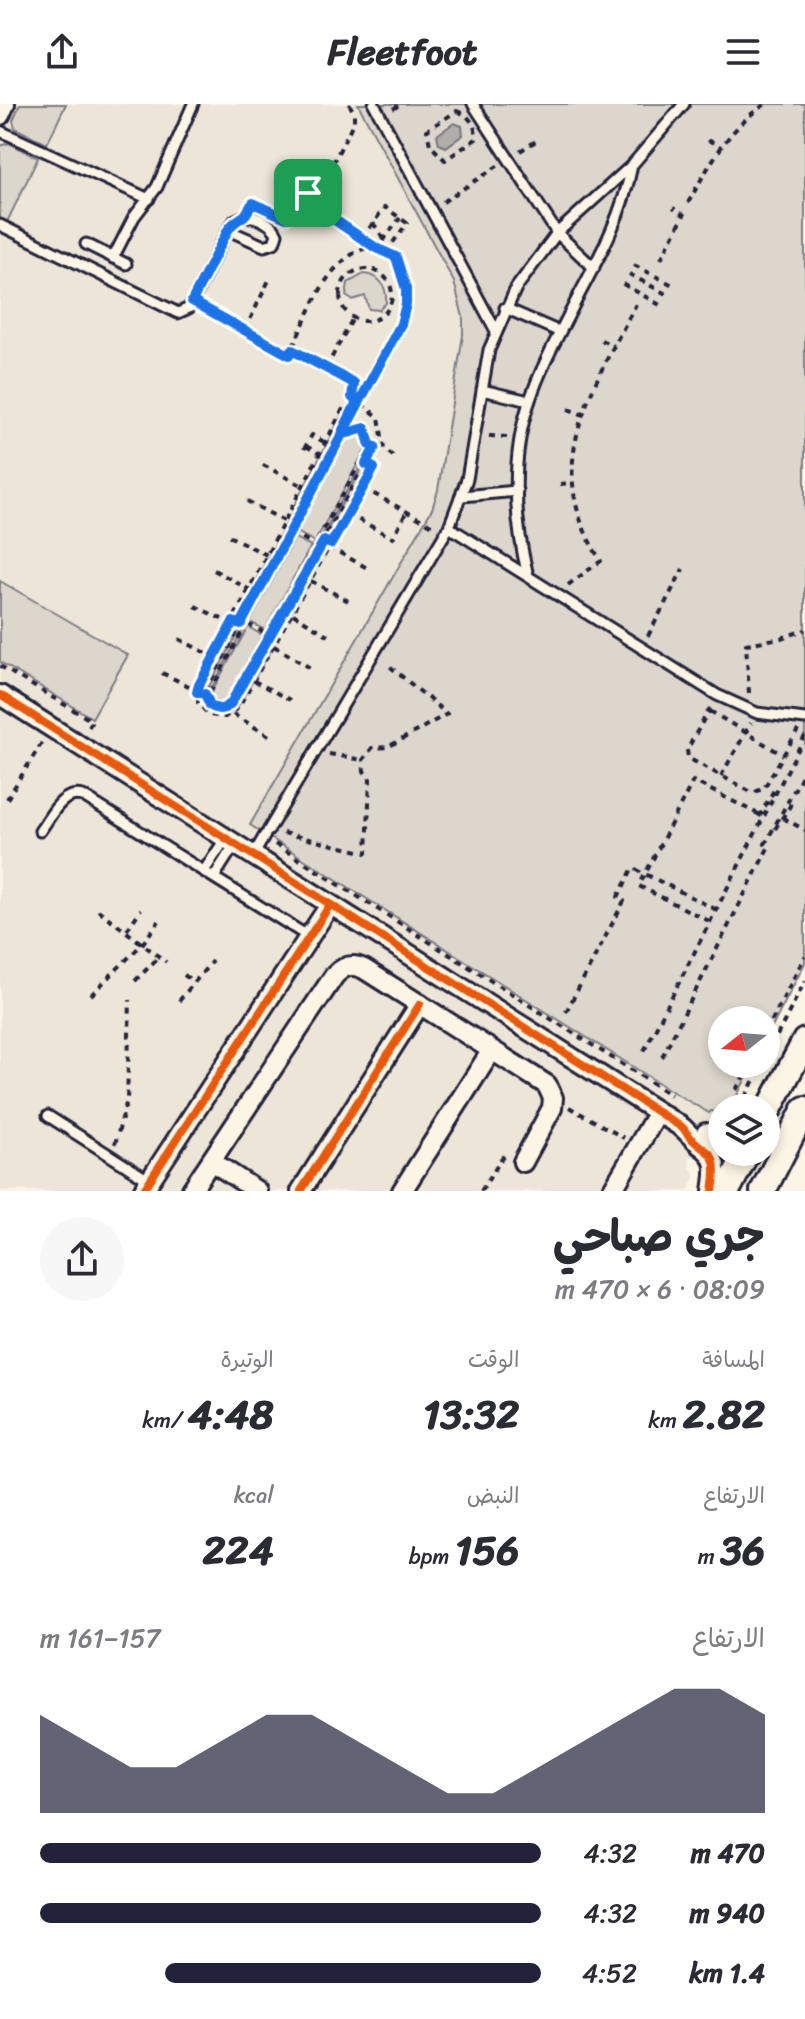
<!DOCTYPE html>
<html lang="ar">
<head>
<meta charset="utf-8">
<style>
  :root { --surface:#fff; --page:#f7f7f7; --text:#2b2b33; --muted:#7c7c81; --accent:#22223b }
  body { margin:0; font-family:Sriracha,"Playpen Sans Arabic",sans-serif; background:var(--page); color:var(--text); direction:rtl; height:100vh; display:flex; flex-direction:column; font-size:30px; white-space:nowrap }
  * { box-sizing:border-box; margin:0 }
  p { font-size:26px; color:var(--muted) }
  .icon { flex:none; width:44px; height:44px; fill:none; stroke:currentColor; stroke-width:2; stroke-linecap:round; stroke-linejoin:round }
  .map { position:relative; height:1087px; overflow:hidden; direction:ltr }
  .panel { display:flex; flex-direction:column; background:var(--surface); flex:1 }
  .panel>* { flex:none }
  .needle { width:52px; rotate:253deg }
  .buttons { position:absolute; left:708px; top:902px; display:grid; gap:16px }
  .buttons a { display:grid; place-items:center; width:72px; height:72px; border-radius:50%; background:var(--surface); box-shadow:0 4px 12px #0003; font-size:40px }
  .pin { position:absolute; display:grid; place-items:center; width:68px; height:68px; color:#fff; margin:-34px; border-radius:16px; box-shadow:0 4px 12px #0006 }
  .round { display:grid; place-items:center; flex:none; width:84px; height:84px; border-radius:42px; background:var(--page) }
  .head { display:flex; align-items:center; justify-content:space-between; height:136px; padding:0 40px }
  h1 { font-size:44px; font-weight:700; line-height:60px }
  .stats { display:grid; grid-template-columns:repeat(3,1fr); gap:12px; height:136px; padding:8px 40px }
  .stats div { display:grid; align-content:center }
  .stats b { font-size:40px; font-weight:700 }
  .stats small { font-size:22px; font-weight:400 }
  .stats p { font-size:22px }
  .chart { height:224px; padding:16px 40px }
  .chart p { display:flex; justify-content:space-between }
  .chart svg { width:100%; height:144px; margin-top:8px; fill:var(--accent); opacity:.7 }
  ul { padding:0 40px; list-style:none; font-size:26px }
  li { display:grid; grid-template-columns:128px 96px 1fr; align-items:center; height:60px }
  li i { height:20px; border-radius:10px; background:var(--accent) }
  header { display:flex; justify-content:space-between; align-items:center; height:104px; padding:0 40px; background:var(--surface); font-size:36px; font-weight:700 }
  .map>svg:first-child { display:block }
</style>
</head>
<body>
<header><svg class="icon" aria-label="menu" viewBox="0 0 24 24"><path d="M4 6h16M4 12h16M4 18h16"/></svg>Fleetfoot<svg class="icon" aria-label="share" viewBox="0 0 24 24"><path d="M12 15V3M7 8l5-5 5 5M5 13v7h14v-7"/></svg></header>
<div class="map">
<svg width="805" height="1087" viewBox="0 0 805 1087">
  <rect width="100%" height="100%" fill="#fcf5e5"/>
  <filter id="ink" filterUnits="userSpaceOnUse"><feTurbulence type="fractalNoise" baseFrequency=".0125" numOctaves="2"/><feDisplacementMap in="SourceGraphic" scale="16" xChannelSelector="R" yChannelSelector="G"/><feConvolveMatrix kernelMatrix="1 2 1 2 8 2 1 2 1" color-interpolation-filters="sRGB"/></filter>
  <g filter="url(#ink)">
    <path fill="#ece5d8" d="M0 0H805V859L766 935V916H722V960H753L731 1004H722V1009H716L694 1053 689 1052 690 1063 696 1072 688 1087H0Z"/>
    <path fill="#dcd6cc" stroke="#7f7c84" stroke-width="2" d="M20 0H66L47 40 15 24 13 16Z
      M358 0H805V859L766 935V916H722V960H753L731 1004H722V1009L711 1007 709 1009 673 988 250 721 432 405 438 386 463 231V213L454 178Z
      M9 39 38 54 7 118 0 115V42Z
      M364 170C381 172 387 182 386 199L379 206 369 205 365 192 352 196 346 192 348 179Z
      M345 305 351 308 333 342 327 339Z
      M364 326 368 341 315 438 297 428 349 330Z
      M343 328 346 329 296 424 294 422Z
      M326 342 331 345 297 409 292 406Z
      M371 343 373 344 319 441 317 440Z
      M367 362 372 365 330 439 326 436Z
      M291 411 296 413 258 485 253 482Z
      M290 430 292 431 247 518 245 517Z
      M295 434 311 442 265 526 250 518Z
      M324 439 329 442 292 507 287 504Z
      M315 443 317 445 268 532 266 531Z
      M0 477 128 551 92 614 0 558Z
      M233 520 238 523 203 587H199Z
      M241 523 244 524 209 589 211 596C216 603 223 602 229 596L264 534 267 535 230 598C224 605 216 605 209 599L206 588Z
      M248 523 262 531 227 594 222 598 215 597 212 591 213 585Z
      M268 538 274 541 238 602 230 609 228 604Z"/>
    <path fill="#b2adab" stroke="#78757e" stroke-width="2" d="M454 19 462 22 463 31 446 43 439 40 437 31Z"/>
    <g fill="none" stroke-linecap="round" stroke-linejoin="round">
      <defs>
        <path id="lane" d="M374 0 496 227
          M473 0 557 129 594 164
          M0 27 149 95
          M244 112C256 112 272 119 277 130L274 139 264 142 228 126 235 116Z
          M0 121 178 209 189 204 228 126
          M86 140 126 160
          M113 154 134 113 157 83 193 0
          M505 204 560 228
          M482 286 529 297
          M462 392 517 387
          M449 423 717 591 757 609 805 615
          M528 472C514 416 510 352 530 296 542 260 562 225 579 191 602 148 623 109 632 61
          M40 727C52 711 61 687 83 692L309 833
          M268 727 449 423 467 375 489 246 516 184 557 129 632 61 684 0
          M253 752 265 731
          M204 767 226 734
          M214 773 235 740
          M48 1012 150 1077"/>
        <path id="street" d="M0 11 5 0
          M0 591 683 1024 696 1037
          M706 1029 722 1036
          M700 1041C719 1053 716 1067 713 1087
          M211 1057 257 1087
          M143 1087 330 801
          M191 1087 334 872C343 862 352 859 364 865L547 981 553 994 552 1004 523 1058
          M301 1087 420 900
          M402 1087 492 946
          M612 1087 658 1008"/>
        <path id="secondary" d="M766 1011 805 937
          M727 1087 747 1048
          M763 1087 805 1005"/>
      </defs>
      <use href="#lane" stroke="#22223b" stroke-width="15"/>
      <use href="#street" stroke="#22223b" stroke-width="24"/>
      <use href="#secondary" stroke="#22223b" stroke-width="30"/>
      <path stroke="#22223b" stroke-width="4" stroke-dasharray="6 6" stroke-linecap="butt" d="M349 0 354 8V17L316 93V101L374 143
        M393 5 401 0
        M457 7C470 12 476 21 476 35L445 56 430 41 427 26Z
        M708 36 721 43
        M520 47 536 37
        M443 98 499 61
        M688 99C709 62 728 23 766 0
        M282 114 289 113 304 89 316 93
        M373 119 382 132V146
        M362 134 385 103 407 119 387 147
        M383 137 400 114
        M661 155 684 111 673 104
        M634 161 673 181
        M340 191a26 26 0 1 1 52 0a26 26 0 1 1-52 0Z
        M629 170 668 191
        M623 180 662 202
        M203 203 289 251C302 225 317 184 336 164 386 112 417 169 401 220L207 584 205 594 213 604 222 605 231 599 375 343 370 341
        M245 226 271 172
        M601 236 614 242
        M292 246 354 279 352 293 379 313 384 345 393 352
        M326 264 353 214
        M568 305 581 310
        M353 308 344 303 199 581 198 599 209 611 225 613 238 604 374 364 366 360
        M365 324 370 341 228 596 222 600 215 599 211 593V586L348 329Z
        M489 332 508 333
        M306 342 320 350
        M304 345 312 331 334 344
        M263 361 303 382
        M560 380 572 379
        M363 384 435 423
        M247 397 284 417
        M348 410 393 434 407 407
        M292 428 316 442
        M229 432 267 451
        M329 443 371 466
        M214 466 250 486
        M311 477 352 499
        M568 481 601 457C539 362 591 287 636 200
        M195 502 232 520
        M293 510 331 533
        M248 520 265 529
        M648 532 683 465
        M179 535 214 553
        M274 542 312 565
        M0 562 92 617 87 626
        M162 569 197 586
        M254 577 290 596
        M749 589 746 540 781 534 805 526
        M710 604 687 646 688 654 753 689 764 684 798 626
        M710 607 783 651
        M233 610 271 633
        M329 650 363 656
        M721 672 751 619
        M7 695 43 637
        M759 713 774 686
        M783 714 805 726
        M775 725 790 702 791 694
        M283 729 367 749 370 675 364 667 363 656 372 644 388 643 447 610 387 560
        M275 740 671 991
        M98 806 166 858
        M709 817 639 782 693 677 760 711
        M127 826 141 805
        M184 871 194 878
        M135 877 160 852
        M91 891 143 839 159 817
        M179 897 212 857
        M566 908 624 797 618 793 633 764 715 805
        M766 928 805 852
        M644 947 805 632
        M662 953 769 742 765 740 805 666
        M766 953 805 877
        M736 986 750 960
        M569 1003 624 1034
        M740 1004 762 960
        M115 1040 127 996 130 896
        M481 1087 506 1048"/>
      <use href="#lane" stroke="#fcf5e5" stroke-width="9"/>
      <use href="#street" stroke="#fcf5e5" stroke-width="18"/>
      <use href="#secondary" stroke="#fcf5e5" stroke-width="24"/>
      <defs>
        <path id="cycleway" d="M0 591 683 1024C704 1056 721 1037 713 1087
          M143 1087 330 801
          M301 1087 420 900"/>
      </defs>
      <use href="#cycleway" stroke="#fcf5e5" stroke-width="13"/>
      <use href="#cycleway" stroke="#e8590c" stroke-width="8"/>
    </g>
  </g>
  <g fill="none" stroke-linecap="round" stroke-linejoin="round" filter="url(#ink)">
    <defs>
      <path id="route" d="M308 89 316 93V101L320 106 376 144 396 153 406 185V200L401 220 241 520 233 518 199 581 197 588 205 590 210 601C217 607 225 606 231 599L324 437 331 440 374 364 366 360 375 343 370 341 365 324 348 329 343 326 357 298 352 293 354 279 292 246 289 251 192 197 228 126C233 118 237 117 244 112 248 109 249 103 253 99L286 114 291 111 302 90 308 89"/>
    </defs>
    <use href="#route" stroke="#fff" stroke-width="16"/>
    <use href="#route" stroke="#1a73e8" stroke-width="10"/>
  </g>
</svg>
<div class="buttons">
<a><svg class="needle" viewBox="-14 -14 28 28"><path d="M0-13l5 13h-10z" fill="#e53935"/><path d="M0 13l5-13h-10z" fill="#7c7c81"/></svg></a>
<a><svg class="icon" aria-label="layers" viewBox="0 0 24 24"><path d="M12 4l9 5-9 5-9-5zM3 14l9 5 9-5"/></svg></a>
</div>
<div class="pin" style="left:308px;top:89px;background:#1e9e55"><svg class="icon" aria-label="arrive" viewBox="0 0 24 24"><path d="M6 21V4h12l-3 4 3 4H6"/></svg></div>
</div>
<section class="panel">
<div class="head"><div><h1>جري صباحي</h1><p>08:09 · 6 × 470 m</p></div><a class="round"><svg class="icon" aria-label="share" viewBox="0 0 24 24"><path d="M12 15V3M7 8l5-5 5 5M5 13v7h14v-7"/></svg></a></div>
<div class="stats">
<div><p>المسافة</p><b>2.82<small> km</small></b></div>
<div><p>الوقت</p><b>13:32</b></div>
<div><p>الوتيرة</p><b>4:48<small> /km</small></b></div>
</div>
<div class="stats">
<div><p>الارتفاع</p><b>36<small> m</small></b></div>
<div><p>النبض</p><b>156<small> bpm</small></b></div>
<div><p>kcal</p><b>224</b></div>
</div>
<div class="chart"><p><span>الارتفاع</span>157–161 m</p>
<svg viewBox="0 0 160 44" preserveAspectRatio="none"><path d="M0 44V14L10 22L20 30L30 30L40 22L50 14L60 14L70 22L80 30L90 38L100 38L110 30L120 22L130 14L140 6L150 6L160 14V44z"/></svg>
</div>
<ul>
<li><b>470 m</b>4:32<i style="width:100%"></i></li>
<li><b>940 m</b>4:32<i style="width:100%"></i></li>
<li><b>1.4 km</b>4:52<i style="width:75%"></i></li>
</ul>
</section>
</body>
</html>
